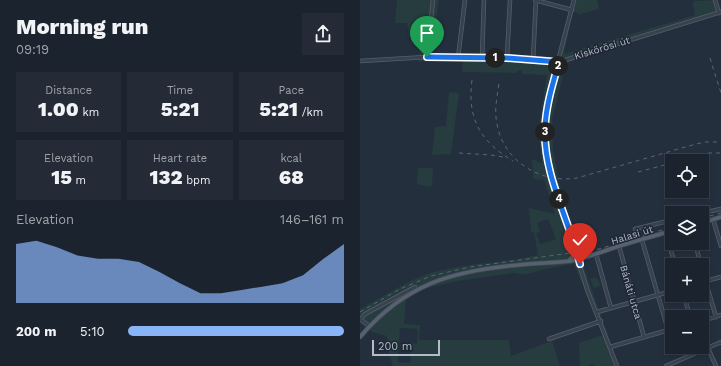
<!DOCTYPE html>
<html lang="en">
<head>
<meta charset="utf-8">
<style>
  :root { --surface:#1b232e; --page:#242b36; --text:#f1f3f6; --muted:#a0a4aa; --line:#39404a; --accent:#8ab4f8 }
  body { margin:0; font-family:"Work Sans",sans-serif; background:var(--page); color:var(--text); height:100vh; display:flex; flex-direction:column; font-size:15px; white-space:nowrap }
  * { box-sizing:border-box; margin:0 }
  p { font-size:13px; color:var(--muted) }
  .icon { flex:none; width:22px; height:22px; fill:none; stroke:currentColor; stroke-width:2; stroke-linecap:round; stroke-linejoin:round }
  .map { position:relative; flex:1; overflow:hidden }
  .panel { display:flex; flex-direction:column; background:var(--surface); width:360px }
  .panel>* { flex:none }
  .controls { position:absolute; left:305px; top:154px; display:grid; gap:8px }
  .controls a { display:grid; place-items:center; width:44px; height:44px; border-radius:0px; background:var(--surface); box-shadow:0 2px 6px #0003,0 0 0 1px var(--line); font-size:20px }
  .scale { position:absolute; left:12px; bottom:10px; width:68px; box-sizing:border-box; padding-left:4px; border:2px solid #b4bcc9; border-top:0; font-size:11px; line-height:14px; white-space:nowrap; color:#b4bcc9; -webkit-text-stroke:3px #1d2633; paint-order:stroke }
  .pin { position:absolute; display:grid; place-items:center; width:34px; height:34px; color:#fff; margin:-41px -17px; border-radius:50% 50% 50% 0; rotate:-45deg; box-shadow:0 0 4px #0007 }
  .pin .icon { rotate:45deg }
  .km { position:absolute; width:20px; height:20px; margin:-10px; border-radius:50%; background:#222; color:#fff; font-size:11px; line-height:20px; text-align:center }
  .round { display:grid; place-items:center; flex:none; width:42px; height:42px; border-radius:0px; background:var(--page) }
  .overview { display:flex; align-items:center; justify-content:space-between; height:68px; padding:0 16px }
  h1 { font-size:22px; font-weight:800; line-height:30px }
  .metrics { display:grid; grid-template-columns:repeat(3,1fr); gap:6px; height:68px; padding:4px 16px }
  .metrics div { display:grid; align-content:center; border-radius:0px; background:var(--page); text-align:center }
  .metrics b { font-size:20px; font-weight:800 }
  .metrics small { font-size:11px; font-weight:400 }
  .metrics p { font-size:11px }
  .chart { height:112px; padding:8px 16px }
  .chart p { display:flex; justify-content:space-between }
  .chart svg { width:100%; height:72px; margin-top:4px; fill:var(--accent); opacity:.7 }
  ul { padding:0 16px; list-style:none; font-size:13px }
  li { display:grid; grid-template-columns:64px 48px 1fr; align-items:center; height:30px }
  li i { height:10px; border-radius:5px; background:var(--accent) }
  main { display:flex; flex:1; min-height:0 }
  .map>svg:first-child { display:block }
</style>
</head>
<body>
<main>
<section class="panel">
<div class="overview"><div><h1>Morning run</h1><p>09:19</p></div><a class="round"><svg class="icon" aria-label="share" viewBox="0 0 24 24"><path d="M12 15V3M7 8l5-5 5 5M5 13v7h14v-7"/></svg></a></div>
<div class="metrics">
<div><p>Distance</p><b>1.00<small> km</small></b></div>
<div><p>Time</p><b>5:21</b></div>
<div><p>Pace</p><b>5:21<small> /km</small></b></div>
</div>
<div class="metrics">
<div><p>Elevation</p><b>15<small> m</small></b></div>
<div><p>Heart rate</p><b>132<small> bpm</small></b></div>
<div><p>kcal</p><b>68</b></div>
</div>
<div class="chart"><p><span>Elevation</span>146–161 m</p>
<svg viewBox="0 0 160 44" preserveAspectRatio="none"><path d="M0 44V8L10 6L20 10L30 15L40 17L50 17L60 19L70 25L80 32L90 38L100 38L110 36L120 34L130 32L140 27L150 17L160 8V44z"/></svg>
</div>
<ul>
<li><b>200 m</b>5:10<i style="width:100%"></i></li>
</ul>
</section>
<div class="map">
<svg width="361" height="366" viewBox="0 0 361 366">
  <rect width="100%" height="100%" fill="#242f3e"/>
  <path fill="#263c3f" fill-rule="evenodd" d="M37 0H79L70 61 59 62 60 37H49L47 23H35Z
    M213 0H237L239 9 218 15V13L213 12 204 54 335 15 333 5 334 1 336 0 338 1 354 0 357 14H361L206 63 192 120 193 150 200 186 222 262 259 366H234L233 364 228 366H220L219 343 243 335 214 264C203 266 193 267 182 270 171 273 166 276 154 273L97 281 63 289 46 299 44 324 60 325 59 340H149L151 356 192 341 200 366H33L29 354 27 336 12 332 0 322V309C23 297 49 279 74 272 108 263 144 263 178 255L174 233 171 232 169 208 195 214 184 180 173 179 172 159 182 164 179 133 180 119 187 75 162 74V70L157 71V73L102 72 103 54 198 58ZM188 219 196 239 180 244 176 233 180 232 177 223ZM40 328 58 329 57 344 51 343 50 363 38 362Z
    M89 92 99 93 91 154 72 155 75 127 86 126Z
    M58 168H73L72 186 69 187 57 184Z
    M236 277 241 285 234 288 230 279Z"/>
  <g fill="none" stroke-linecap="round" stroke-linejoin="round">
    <defs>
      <path id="minor" d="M175 0 212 10
        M214 0 188 99 187 111 185 140 189 169 228 292 257 366
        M355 0 359 13
        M67 57 73 0
        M98 58 105 0
        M122 58 124 0
        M147 58 150 0
        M173 60 176 0
        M0 61 67 57 147 58 199 62 361 12
        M342 213 361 209
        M353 219 361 246
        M275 229 312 220
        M306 233 315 265
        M282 240 308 330
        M335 243 341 265
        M259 246 284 337
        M236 254 251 308
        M342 269 356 317
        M342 282 361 277
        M324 295 330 317
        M237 312 312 291
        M0 319 9 326
        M1 319 5 314 55 287
        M342 321 361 315
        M342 335 356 366
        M189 339 241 321
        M250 347 312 329
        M306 366 361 342"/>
      <path id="major" d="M342 223 361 217
        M209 261 213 256 216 250
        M0 337C45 284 92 271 158 265 175 263 193 263 210 261 226 258 241 252 256 247 275 241 293 236 312 231"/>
    </defs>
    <use href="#minor" stroke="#565f6c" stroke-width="4.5"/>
    <use href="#major" stroke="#414a57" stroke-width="5"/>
    <use href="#minor" stroke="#38414e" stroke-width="3"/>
    <use href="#major" stroke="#56606e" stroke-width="3.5"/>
    <path stroke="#5a6575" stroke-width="1" stroke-dasharray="4 4" stroke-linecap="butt" d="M350 58 361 93
      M112 80C107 119 120 141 153 161
      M139 84C137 97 134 110 137 124 143 161 181 184 217 178L336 144 345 142H361
      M99 153 131 155 143 157
      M317 161 348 153H361
      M278 172 312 163
      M342 218 361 213
      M0 312 40 289 71 276 110 267 239 249 312 227"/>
  </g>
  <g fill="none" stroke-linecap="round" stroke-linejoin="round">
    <defs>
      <path id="route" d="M67 57 147 58 199 62C193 83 186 105 185 128 183 175 209 219 220 264"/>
    </defs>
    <use href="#route" stroke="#fff" stroke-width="8"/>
    <use href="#route" stroke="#1a73e8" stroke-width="5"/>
  </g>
  <g text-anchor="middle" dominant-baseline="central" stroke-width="3" stroke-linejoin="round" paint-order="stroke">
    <g font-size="10" fill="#b4bcc9" stroke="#1d2633">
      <text transform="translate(242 48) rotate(-17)">Kiskőrösi út</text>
      <text transform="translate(272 235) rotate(-17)">Halasi út</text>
      <text transform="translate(271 292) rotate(74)">Bánáti utca</text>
    </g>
  </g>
</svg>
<div class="controls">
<a><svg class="icon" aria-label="locate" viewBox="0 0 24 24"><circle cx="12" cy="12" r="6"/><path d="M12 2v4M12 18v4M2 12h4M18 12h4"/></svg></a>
<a><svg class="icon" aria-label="layers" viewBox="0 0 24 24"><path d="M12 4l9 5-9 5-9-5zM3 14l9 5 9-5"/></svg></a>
<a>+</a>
<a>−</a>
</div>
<div class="scale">200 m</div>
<div class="pin" style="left:67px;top:57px;background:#1e9e55"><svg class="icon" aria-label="arrive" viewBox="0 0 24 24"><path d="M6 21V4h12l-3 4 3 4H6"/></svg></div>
<div class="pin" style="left:220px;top:264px;background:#d93025"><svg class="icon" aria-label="check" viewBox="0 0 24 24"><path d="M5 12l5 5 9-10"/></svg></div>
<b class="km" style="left:135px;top:58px">1</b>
<b class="km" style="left:198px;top:66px">2</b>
<b class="km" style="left:185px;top:132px">3</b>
<b class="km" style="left:199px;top:199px">4</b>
</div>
</main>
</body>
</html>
